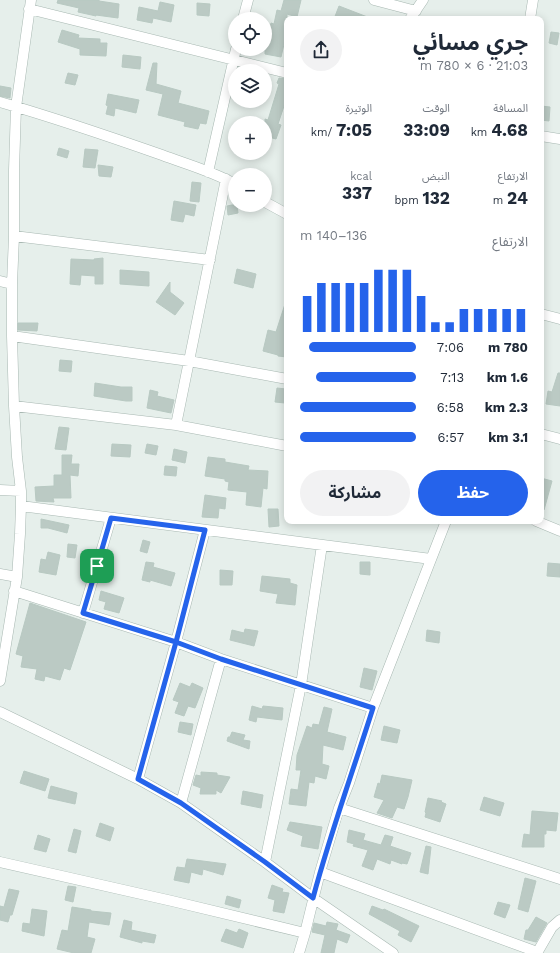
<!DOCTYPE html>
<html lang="ar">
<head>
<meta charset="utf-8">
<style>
  :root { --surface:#fff; --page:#f2f2f3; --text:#1f2937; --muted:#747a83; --accent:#2563eb }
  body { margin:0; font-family:"Work Sans","Noto Sans Arabic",sans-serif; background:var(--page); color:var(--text); direction:rtl; height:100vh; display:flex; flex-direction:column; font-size:15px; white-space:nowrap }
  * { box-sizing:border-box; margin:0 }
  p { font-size:13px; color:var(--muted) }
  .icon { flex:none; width:22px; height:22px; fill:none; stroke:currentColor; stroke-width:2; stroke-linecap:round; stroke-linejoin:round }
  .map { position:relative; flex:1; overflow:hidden; direction:ltr }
  .panel { position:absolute; left:284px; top:16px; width:260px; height:508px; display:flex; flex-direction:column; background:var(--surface); border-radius:8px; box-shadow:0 2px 10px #0003; direction:rtl }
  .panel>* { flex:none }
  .tools { position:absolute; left:228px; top:12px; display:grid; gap:8px }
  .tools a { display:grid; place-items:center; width:44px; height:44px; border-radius:50%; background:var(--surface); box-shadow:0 2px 10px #0003; font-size:20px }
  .pin { position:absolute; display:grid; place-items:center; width:34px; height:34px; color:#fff; margin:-17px; border-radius:8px; box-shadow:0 2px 6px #0006 }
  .round { display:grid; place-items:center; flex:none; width:42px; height:42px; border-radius:21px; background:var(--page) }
  .head { display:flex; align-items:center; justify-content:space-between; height:68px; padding:0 16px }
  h1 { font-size:22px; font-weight:700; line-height:30px }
  .figures { display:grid; grid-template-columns:repeat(3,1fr); gap:6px; height:68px; padding:4px 16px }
  .figures div { display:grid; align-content:center }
  .figures b { font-size:17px; font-weight:700 }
  .figures small { font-size:11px; font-weight:400 }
  .figures p { font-size:11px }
  .chart { height:112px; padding:8px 16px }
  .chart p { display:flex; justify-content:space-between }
  .chart svg { width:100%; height:72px; margin-top:4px; stroke:var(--accent); stroke-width:6 }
  .cta { display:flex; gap:8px; margin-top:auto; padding:8px 16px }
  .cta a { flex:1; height:46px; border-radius:24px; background:var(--accent); color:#fff; font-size:16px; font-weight:700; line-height:46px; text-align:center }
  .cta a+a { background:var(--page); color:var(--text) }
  ul { padding:0 16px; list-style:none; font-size:13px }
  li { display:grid; grid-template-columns:64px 48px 1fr; align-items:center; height:30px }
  li i { height:10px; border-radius:5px; background:var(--accent) }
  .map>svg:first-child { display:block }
</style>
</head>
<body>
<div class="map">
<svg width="560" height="953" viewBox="0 0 560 953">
  <rect width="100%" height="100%" fill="#e6efeb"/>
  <path fill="#bbcac4" stroke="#b8c9c2" d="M58 0H99V1L119 4 118 18 96 15V16L78 12 79 8 57 3Z
    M284 0H301L297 17 287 14V40H285L281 57 265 54V41L267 42 271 23 274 24 277 10 281 11Z
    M160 2 174 5 171 22 153 18 152 23 137 20 139 7 158 11Z
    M197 3 210 4 209 16 197 15Z
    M339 6 370 18V19H334Z
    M62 30 79 35 78 38 100 39V43H107L106 56 80 55V49L58 42Z
    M551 32 559 33 557 45 549 43Z
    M123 55 141 57 140 69 122 67Z
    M153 63H157L156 84 181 91 178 103 209 111 206 124 200 123 198 129 184 126 185 122 158 115 163 94 146 90Z
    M68 73 78 75 75 85 65 83Z
    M279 78 287 79V97L278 124 281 125 276 139 265 136V119L268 120 279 84 277 83Z
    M0 86 11 88 10 98 0 96Z
    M108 94 139 100 136 113 115 108 114 116 106 114 108 106 106 105Z
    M541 106 550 107 549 121 541 120Z
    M59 148 69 151 67 158 57 155Z
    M85 149 98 150 95 168 83 167Z
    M98 165 113 167 111 177 99 176Z
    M192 182 201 183 199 202 190 201Z
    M174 201 196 205 194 216 185 214 183 222 171 220Z
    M232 205H237L238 213 228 215 227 206Z
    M103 258V284H95V276L81 275 80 285 70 284 71 259 94 260V259Z
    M237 269 256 274 253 288 234 283Z
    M120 270 149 272V286L120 284Z
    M170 282V292L184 303 175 315 156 302Z
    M285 304H287V357L278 356V355L263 351 268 330 276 332Z
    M18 323H38L37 331 18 330Z
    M60 360 72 361 71 372 59 371Z
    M558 373H560V406L546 404 548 391 552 392Z
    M95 383 121 387H132V401H126L94 396Z
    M277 388 286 389 285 403 275 402Z
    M150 390 158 392 157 396 174 400 171 413 147 408Z
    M59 427 69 428 66 450 55 449Z
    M112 444 131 445 130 457 111 456Z
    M147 444 158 446 156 455 145 453Z
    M174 449 187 452 185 463 172 460Z
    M62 455H72L71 464H79L78 476 70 475 71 498H53L54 502 36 501 35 487 54 486V475H62Z
    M208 457 225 459V462L249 466 248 470 268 471 267 489 263 488 261 507 246 505 247 492 228 490 229 482 225 481V479L205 476Z
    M165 466 177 467 176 476 164 475Z
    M541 478 552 481 544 510H541Z
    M205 495 226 498 225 509 219 508 218 518 202 517Z
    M268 509H278L279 526 269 527Z
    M41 519 69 525 67 533 48 528H41Z
    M143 540 150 542 147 553 140 551Z
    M68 544 77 545 75 558 67 557Z
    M48 552 60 555 56 575 39 572 41 559 46 560Z
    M146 562 154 563 153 567 175 573 171 586 150 580V582L142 580Z
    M360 562H370V575L360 574Z
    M548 563 560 564V577L547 576Z
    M220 570 233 571 232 585H220Z
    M262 576 290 579V583L297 585 295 605 276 603 278 594 260 591Z
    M101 591 124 598 119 613 104 609 106 602 99 600Z
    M30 603 86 622 70 670 64 668 60 680 45 676 44 681 35 679 37 669 21 667 23 656 16 654Z
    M245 629 258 631 254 646 230 640 232 630 244 633Z
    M427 630 440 632 439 643 426 641Z
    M364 668 377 671 372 690 360 687Z
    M180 683 190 687 192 683 203 688 195 708 188 706 184 716 175 713 179 702 173 700Z
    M252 706 262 709 263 706 283 708 282 720 257 717 256 722 249 720Z
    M324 707 332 709 327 732 346 737 343 750 323 745 322 764 329 766 326 779 315 776 314 783 309 782 306 806 289 804 291 789 298 790 301 770H296L297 755 307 726 312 728 313 724 319 725Z
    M180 722 193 724 191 735 178 732Z
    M384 726 400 730 397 743 381 740Z
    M232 732 245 735 243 740 250 741 249 749 227 741 228 737H230Z
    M24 771 49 779 45 791 20 783Z
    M201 772 217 773V775L230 777 221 793 216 790V794H200L201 788 193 785 196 775 201 776Z
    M382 775 412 780 408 797 404 809 397 807 392 818 377 813 384 800 374 797 378 783 380 784Z
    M51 786 77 793 75 804 48 798Z
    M243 791 263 795 261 808 241 804Z
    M484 797 504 803 500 816 480 810Z
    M428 798 442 801 441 802 446 804 440 822 425 817 426 813 425 812Z
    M532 811 558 813 556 831 546 830V834H544V847H522L524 834 530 835Z
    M290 822 322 827 318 849 301 846 303 836 287 830Z
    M100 823 114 828 110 841 96 836Z
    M74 829 81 831 76 853 68 851Z
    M349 830 365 834 363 840 381 845 385 835 393 837 390 846 411 853 407 864 402 863V864L391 860 390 864 377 859 373 870 362 866 368 850 353 846 354 844 347 842Z
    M38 835 50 839 46 852 34 849Z
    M426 846 431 847 428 874 420 872Z
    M187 859 226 864 223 875 203 869 202 875 191 872 189 883 174 880 177 867 185 868Z
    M525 878 536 881 528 912 518 909Z
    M272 885 283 889 282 892 289 893 284 913 273 911 275 900 268 898Z
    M68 886 76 887 73 902 65 900Z
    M9 889 19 891 12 915H10L8 922 0 920V906L4 907Z
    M227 896 241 900 239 908 225 904Z
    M498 902 510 905 505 918 494 914Z
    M372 906 383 910 384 909 419 926 411 942 398 935 400 931 369 914Z
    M72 907 91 910V911L111 913 109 925 89 922 87 937 95 939 91 953H74L57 949 62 930 68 931Z
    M32 909 47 911 44 936 22 931 23 923 30 924Z
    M536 917 547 923 536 942 524 939 526 930H528Z
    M124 920 132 922 131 930 156 935 154 943 142 941V943L120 937Z
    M327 922 338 924 336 930 350 935 347 943 337 939 334 953H321L325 935 312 932 314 923 326 926Z
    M226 929 237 933 239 929 248 933 243 948 221 941Z"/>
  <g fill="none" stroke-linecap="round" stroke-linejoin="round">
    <defs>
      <path id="street" d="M374 0 416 11
        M29 9 287 73
        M243 19 248 0
        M410 19 423 0
        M530 19 533 0
        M0 102C55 118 108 136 162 155 186 164 212 171 235 184
        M541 136 560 139
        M208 172 236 49
        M265 202 287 214
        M14 236 210 260
        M0 281 12 284
        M541 314 560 319
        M12 336 189 361 287 379
        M14 406 176 425 287 446
        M176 425 226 179
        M541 434 560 439
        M0 490 21 491
        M21 506 431 559
        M536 521 560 531
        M0 574 17 577
        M14 591 176 642 221 659 373 708
        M83 613 111 518
        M0 681 17 577 20 534 21 506V491L17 457 14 406 12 336V284L14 236V170L16 107 31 0
        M0 712 138 779 181 803 265 862 313 898 393 953
        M138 779 176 642 205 530
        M181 803 221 659
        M339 808 560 879
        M0 862 172 901 305 933
        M265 862 301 685 322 545
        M320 872 537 952
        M299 953 305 933 320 872 339 808 349 783 373 708 446 521
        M537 953 552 927 560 920"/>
    </defs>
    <use href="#street" stroke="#a8b8b2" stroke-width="11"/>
    <use href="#street" stroke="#fff" stroke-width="10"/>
  </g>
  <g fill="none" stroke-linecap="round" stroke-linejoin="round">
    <defs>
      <path id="route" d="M97 566 83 613 176 642 138 779 181 803 265 862 313 898C330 834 353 771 373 708L221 659 176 642 205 530 111 518 97 566"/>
    </defs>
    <use href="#route" stroke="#fff" stroke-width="8"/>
    <use href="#route" stroke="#2563eb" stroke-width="5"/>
  </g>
</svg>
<div class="tools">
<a><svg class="icon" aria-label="locate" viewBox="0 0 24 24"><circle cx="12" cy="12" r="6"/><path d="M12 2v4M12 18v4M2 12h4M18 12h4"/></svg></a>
<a><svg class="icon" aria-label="layers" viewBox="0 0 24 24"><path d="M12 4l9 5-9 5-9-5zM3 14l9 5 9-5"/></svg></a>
<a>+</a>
<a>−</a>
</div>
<div class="pin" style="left:97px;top:566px;background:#1e9e55"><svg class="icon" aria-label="arrive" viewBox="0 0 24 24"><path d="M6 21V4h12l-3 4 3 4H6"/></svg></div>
<section class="panel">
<div class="head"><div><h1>جري مسائي</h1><p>21:03 · 6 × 780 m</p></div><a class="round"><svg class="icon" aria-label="share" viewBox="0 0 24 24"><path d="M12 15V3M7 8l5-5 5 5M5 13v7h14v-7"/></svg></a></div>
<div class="figures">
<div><p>المسافة</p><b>4.68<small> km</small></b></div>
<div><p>الوقت</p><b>33:09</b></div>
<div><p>الوتيرة</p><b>7:05<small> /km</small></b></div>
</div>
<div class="figures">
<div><p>الارتفاع</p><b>24<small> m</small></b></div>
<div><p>النبض</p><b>132<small> bpm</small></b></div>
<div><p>kcal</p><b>337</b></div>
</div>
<div class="chart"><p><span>الارتفاع</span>136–140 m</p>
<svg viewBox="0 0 160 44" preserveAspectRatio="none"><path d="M5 44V22M15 44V14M25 44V14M35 44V14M45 44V14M55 44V6M65 44V6M75 44V6M85 44V22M95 44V38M105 44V38M115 44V30M125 44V30M135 44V30M145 44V30M155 44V30"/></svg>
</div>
<ul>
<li><b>780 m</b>7:06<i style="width:92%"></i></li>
<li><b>1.6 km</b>7:13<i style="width:86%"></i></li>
<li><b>2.3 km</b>6:58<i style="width:100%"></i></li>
<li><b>3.1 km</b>6:57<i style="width:100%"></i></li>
</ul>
<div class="cta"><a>حفظ</a><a>مشاركة</a></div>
</section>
</div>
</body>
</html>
